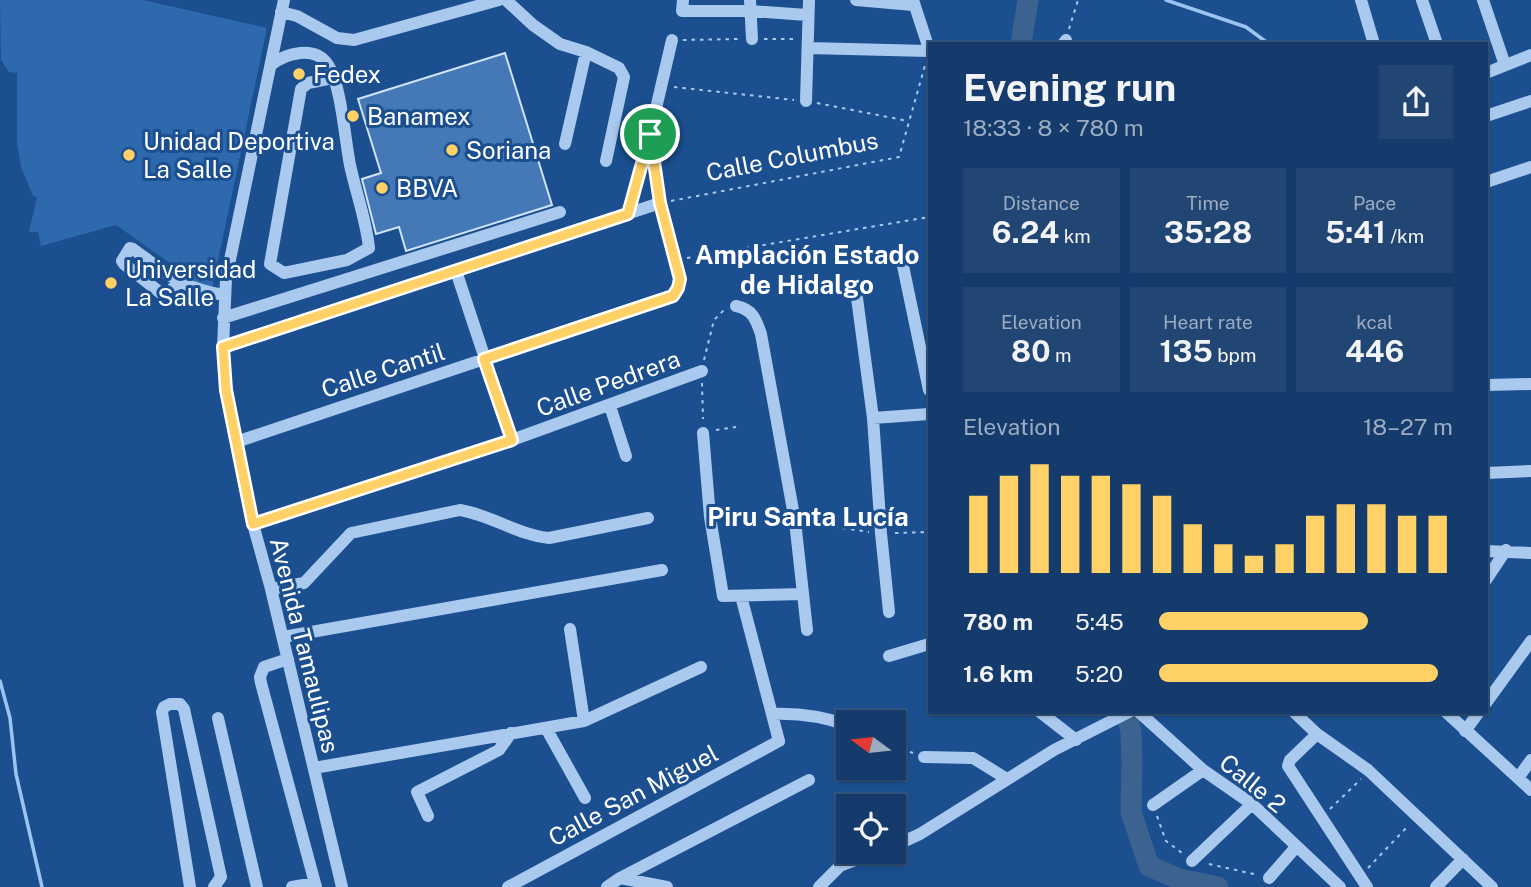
<!DOCTYPE html>
<html lang="en">
<head>
<meta charset="utf-8">
<style>
  :root { --surface:#143b6b; --page:#214673; --text:#f1f3f6; --muted:#9dadc1; --line:#33557e; --accent:#ffd166 }
  body { margin:0; font-family:"Public Sans",sans-serif; background:var(--page); color:var(--text); height:100vh; display:flex; flex-direction:column; font-size:26px; white-space:nowrap }
  * { box-sizing:border-box; margin:0 }
  p { font-size:23px; color:var(--muted) }
  .icon { flex:none; width:38px; height:38px; fill:none; stroke:currentColor; stroke-width:2; stroke-linecap:round; stroke-linejoin:round }
  .map { position:relative; flex:1; overflow:hidden }
  .sheet { position:absolute; left:928px; top:42px; width:560px; height:672px; display:flex; flex-direction:column; background:var(--surface); border-radius:0px; box-shadow:0 2px 5px #0004,0 0 0 2px var(--line) }
  .sheet>* { flex:none }
  .needle { width:46px; rotate:285deg }
  .controls { position:absolute; left:836px; top:710px; display:grid; gap:14px }
  .controls a { display:grid; place-items:center; width:70px; height:70px; border-radius:0px; background:var(--surface); box-shadow:0 2px 5px #0004,0 0 0 2px var(--line); font-size:35px }
  .pin { position:absolute; display:grid; place-items:center; width:60px; height:60px; color:#fff; margin:-30px; border:4px solid #fff; border-radius:50%; box-shadow:0 2px 7px #0007 }
  .round { display:grid; place-items:center; flex:none; width:74px; height:74px; border-radius:0px; background:var(--page) }
  .overview { display:flex; align-items:center; justify-content:space-between; height:119px; padding:0 35px }
  h1 { font-size:38px; font-weight:700; line-height:52px }
  .metrics { display:grid; grid-template-columns:repeat(3,1fr); gap:10px; height:119px; padding:7px 35px }
  .metrics div { display:grid; align-content:center; border-radius:0px; background:var(--page); text-align:center }
  .metrics b { font-size:30px; font-weight:700 }
  .metrics small { font-size:19px; font-weight:400 }
  .metrics p { font-size:19px }
  .chart { height:196px; padding:14px 35px }
  .chart p { display:flex; justify-content:space-between }
  .chart svg { width:100%; height:126px; margin-top:7px; stroke:var(--accent); stroke-width:6 }
  ul { padding:0 35px; list-style:none; font-size:23px }
  li { display:grid; grid-template-columns:112px 84px 1fr; align-items:center; height:52px }
  li i { height:18px; border-radius:9px; background:var(--accent) }
  .map>svg:first-child { display:block }
</style>
</head>
<body>
<div class="map">
<svg width="1531" height="887" viewBox="0 0 1531 887">
  <rect width="100%" height="100%" fill="#1b4f8f"/>
  <path fill="#2e69ad" d="M0 0H143L267 28 212 289 205 288 116 225 41 246 38 232H29L37 197 33 196 21 167 17 143V73L9 72 1 60Z"/>
  <g fill="none" stroke-linecap="round" stroke-linejoin="round">
    <path stroke="#9cc4f0" stroke-width="3.5" d="M1166 0 1246 27 1269 44
      M0 681 10 718 16 774 42 887"/>
    <path stroke="#3c6290" stroke-width="21" d="M1021 44 1028 0
      M1127 715 1131 732 1132 762 1131 812 1149 866 1179 879 1218 887"/>
  </g>
  <path fill="#4478b7" stroke="#cfe3fa" stroke-width="2" d="M505 53 552 205 406 251 399 227 376 234 362 179 381 173 358 99Z"/>
  <g fill="none" stroke-linecap="round" stroke-linejoin="round">
    <path stroke="#a9c9ee" stroke-width="2" stroke-dasharray="3.5 5" stroke-linecap="butt" d="M1069 29 1078 0
      M764 39H797
      M683 40 741 39
      M674 87 794 100
      M817 103 908 121
      M671 201 899 157 926 62
      M687 258 929 217
      M704 360 714 320 725 309
      M702 383 703 419
      M716 430 736 427
      M721 516 782 511
      M809 523 869 532
      M895 533 929 532
      M894 746 913 753
      M1330 809 1361 779
      M1157 816 1166 841 1182 853
      M1209 864 1258 875
      M1368 868 1408 826"/>
    <path stroke="#a9c9ee" stroke-width="12" d="M284 0 226 279 223 347 226 390 253 524 271 589 342 887
      M506 0 533 25 560 44 586 52 619 68 624 77 606 161
      M683 0 682 11H750L807 15
      M750 0 752 39
      M856 0 913 5
      M913 0 929 49
      M1361 0 1374 44
      M1422 0 1437 44
      M1483 0 1505 65
      M281 12 297 16 337 38 354 40 499 0
      M1063 44 1066 40
      M808 48 929 51
      M271 65C286 53 315 45 328 65 341 84 345 140 350 165 356 193 366 219 369 248L347 260 284 273 270 264 301 89 308 83 333 78
      M1486 73 1531 55
      M806 101 809 0
      M1486 116 1531 101
      M565 144 586 52
      M1486 182 1531 167
      M628 214 650 134 672 40
      M903 266 929 390
      M456 271 512 440
      M178 282 168 294H162L124 264 122 261 130 248 133 249C167 274 181 288 224 295
      M857 298 873 418 881 533 889 612
      M736 306C752 309 756 319 761 334L795 521 807 630
      M223 318 560 212
      M223 347 660 203
      M1486 385 1531 384
      M610 406 626 456
      M873 418 929 414
      M703 433 710 517 723 596 803 594
      M236 442 673 296 678 288 680 280 660 203 650 134
      M1486 473 1531 471
      M253 524 512 440 702 371
      M1486 551 1531 553
      M1486 580 1506 550
      M271 589 304 583 351 533 460 510C491 515 518 535 549 538L648 518
      M570 629 584 721
      M283 637 662 570
      M889 656 929 644
      M288 659 264 667 260 677 261 683 316 887
      M1486 703 1531 641
      M1040 712 1076 740
      M1139 712 1203 770 1252 804 1340 887
      M1294 712 1317 734 1368 770 1492 887
      M1446 712 1531 790
      M772 714C800 713 823 716 849 726
      M218 718 257 887
      M546 728 585 798
      M1465 731 1479 712
      M1317 734 1290 760 1288 766 1367 887
      M924 757 973 758 1007 779
      M314 768 584 721 701 667
      M1518 778 1531 760
      M1153 805 1203 770
      M428 816 417 792 499 750 511 733
      M894 846 920 834 1054 750 1129 712
      M1192 861 1252 804
      M620 878 667 887
      M1269 878 1296 847
      M190 887 162 712 164 707 170 704H180L184 709 221 877 214 887
      M292 887 315 883
      M508 887 779 741 741 596
      M607 887 620 878 809 780
      M819 887 840 866 876 852
      M1436 887 1463 859"/>
  </g>
  <g fill="none" stroke-linecap="round" stroke-linejoin="round">
    <defs>
      <path id="route" d="M650 134 660 203 680 279 678 288 673 296 484 359 512 440 253 524 226 390 223 347 628 214Z"/>
    </defs>
    <use href="#route" stroke="#fff" stroke-width="14"/>
    <use href="#route" stroke="#ffd166" stroke-width="9"/>
  </g>
  <g fill="#ffd166" stroke="#1b4f8f" stroke-width="2.5">
    <circle cx="299" cy="74" r="7"/>
    <circle cx="353" cy="116" r="7"/>
    <circle cx="452" cy="150" r="7"/>
    <circle cx="129" cy="155" r="7"/>
    <circle cx="382" cy="188" r="7"/>
    <circle cx="111" cy="283" r="7"/>
  </g>
  <g text-anchor="middle" dominant-baseline="central" stroke-width="6" stroke-linejoin="round" paint-order="stroke">
    <g font-size="24" fill="#fff" stroke="#1b4f8f" text-anchor="start">
      <text x="313" y="74">Fedex</text>
      <text x="367" y="116">Banamex</text>
      <text x="143" y="141">Unidad Deportiva<tspan x="143" dy="28">La Salle</tspan></text>
      <text x="466" y="150">Soriana</text>
      <text x="396" y="188">BBVA</text>
      <text x="125" y="269">Universidad<tspan x="125" dy="28">La Salle</tspan></text>
    </g>
    <g font-size="24" fill="#fff" stroke="#1b4f8f">
      <text transform="translate(792 156) rotate(-11)">Calle Columbus</text>
      <text transform="translate(383 370) rotate(-18)">Calle Cantil</text>
      <text transform="translate(608 383) rotate(-20)">Calle Pedrera</text>
      <text transform="translate(305 645) rotate(76)">Avenida Tamaulipas</text>
      <text transform="translate(1253 783) rotate(39)">Calle 2</text>
      <text transform="translate(633 795) rotate(-28)">Calle San Miguel</text>
    </g>
    <g font-size="26" font-weight="bold" fill="#fff" stroke="#1b4f8f">
      <text x="807" y="254">Amplación Estado<tspan x="807" dy="30">de Hidalgo</tspan></text>
      <text x="808" y="516">Piru Santa Lucía</text>
    </g>
  </g>
</svg>
<div class="controls">
<a><svg class="needle" viewBox="-14 -14 28 28"><path d="M0-13l5 13h-10z" fill="#e53935"/><path d="M0 13l5-13h-10z" fill="#9dadc1"/></svg></a>
<a><svg class="icon" aria-label="locate" viewBox="0 0 24 24"><circle cx="12" cy="12" r="6"/><path d="M12 2v4M12 18v4M2 12h4M18 12h4"/></svg></a>
</div>
<div class="pin" style="left:650px;top:134px;background:#1e9e55"><svg class="icon" aria-label="arrive" viewBox="0 0 24 24"><path d="M6 21V4h12l-3 4 3 4H6"/></svg></div>
<section class="sheet">
<div class="overview"><div><h1>Evening run</h1><p>18:33 · 8 × 780 m</p></div><a class="round"><svg class="icon" aria-label="share" viewBox="0 0 24 24"><path d="M12 15V3M7 8l5-5 5 5M5 13v7h14v-7"/></svg></a></div>
<div class="metrics">
<div><p>Distance</p><b>6.24<small> km</small></b></div>
<div><p>Time</p><b>35:28</b></div>
<div><p>Pace</p><b>5:41<small> /km</small></b></div>
</div>
<div class="metrics">
<div><p>Elevation</p><b>80<small> m</small></b></div>
<div><p>Heart rate</p><b>135<small> bpm</small></b></div>
<div><p>kcal</p><b>446</b></div>
</div>
<div class="chart"><p><span>Elevation</span>18–27 m</p>
<svg viewBox="0 0 160 44" preserveAspectRatio="none"><path d="M5 44V17M15 44V10M25 44V6M35 44V10M45 44V10M55 44V13M65 44V17M75 44V27M85 44V34M95 44V38M105 44V34M115 44V24M125 44V20M135 44V20M145 44V24M155 44V24"/></svg>
</div>
<ul>
<li><b>780 m</b>5:45<i style="width:71%"></i></li>
<li><b>1.6 km</b>5:20<i style="width:95%"></i></li>
</ul>
</section>
</div>
</body>
</html>
